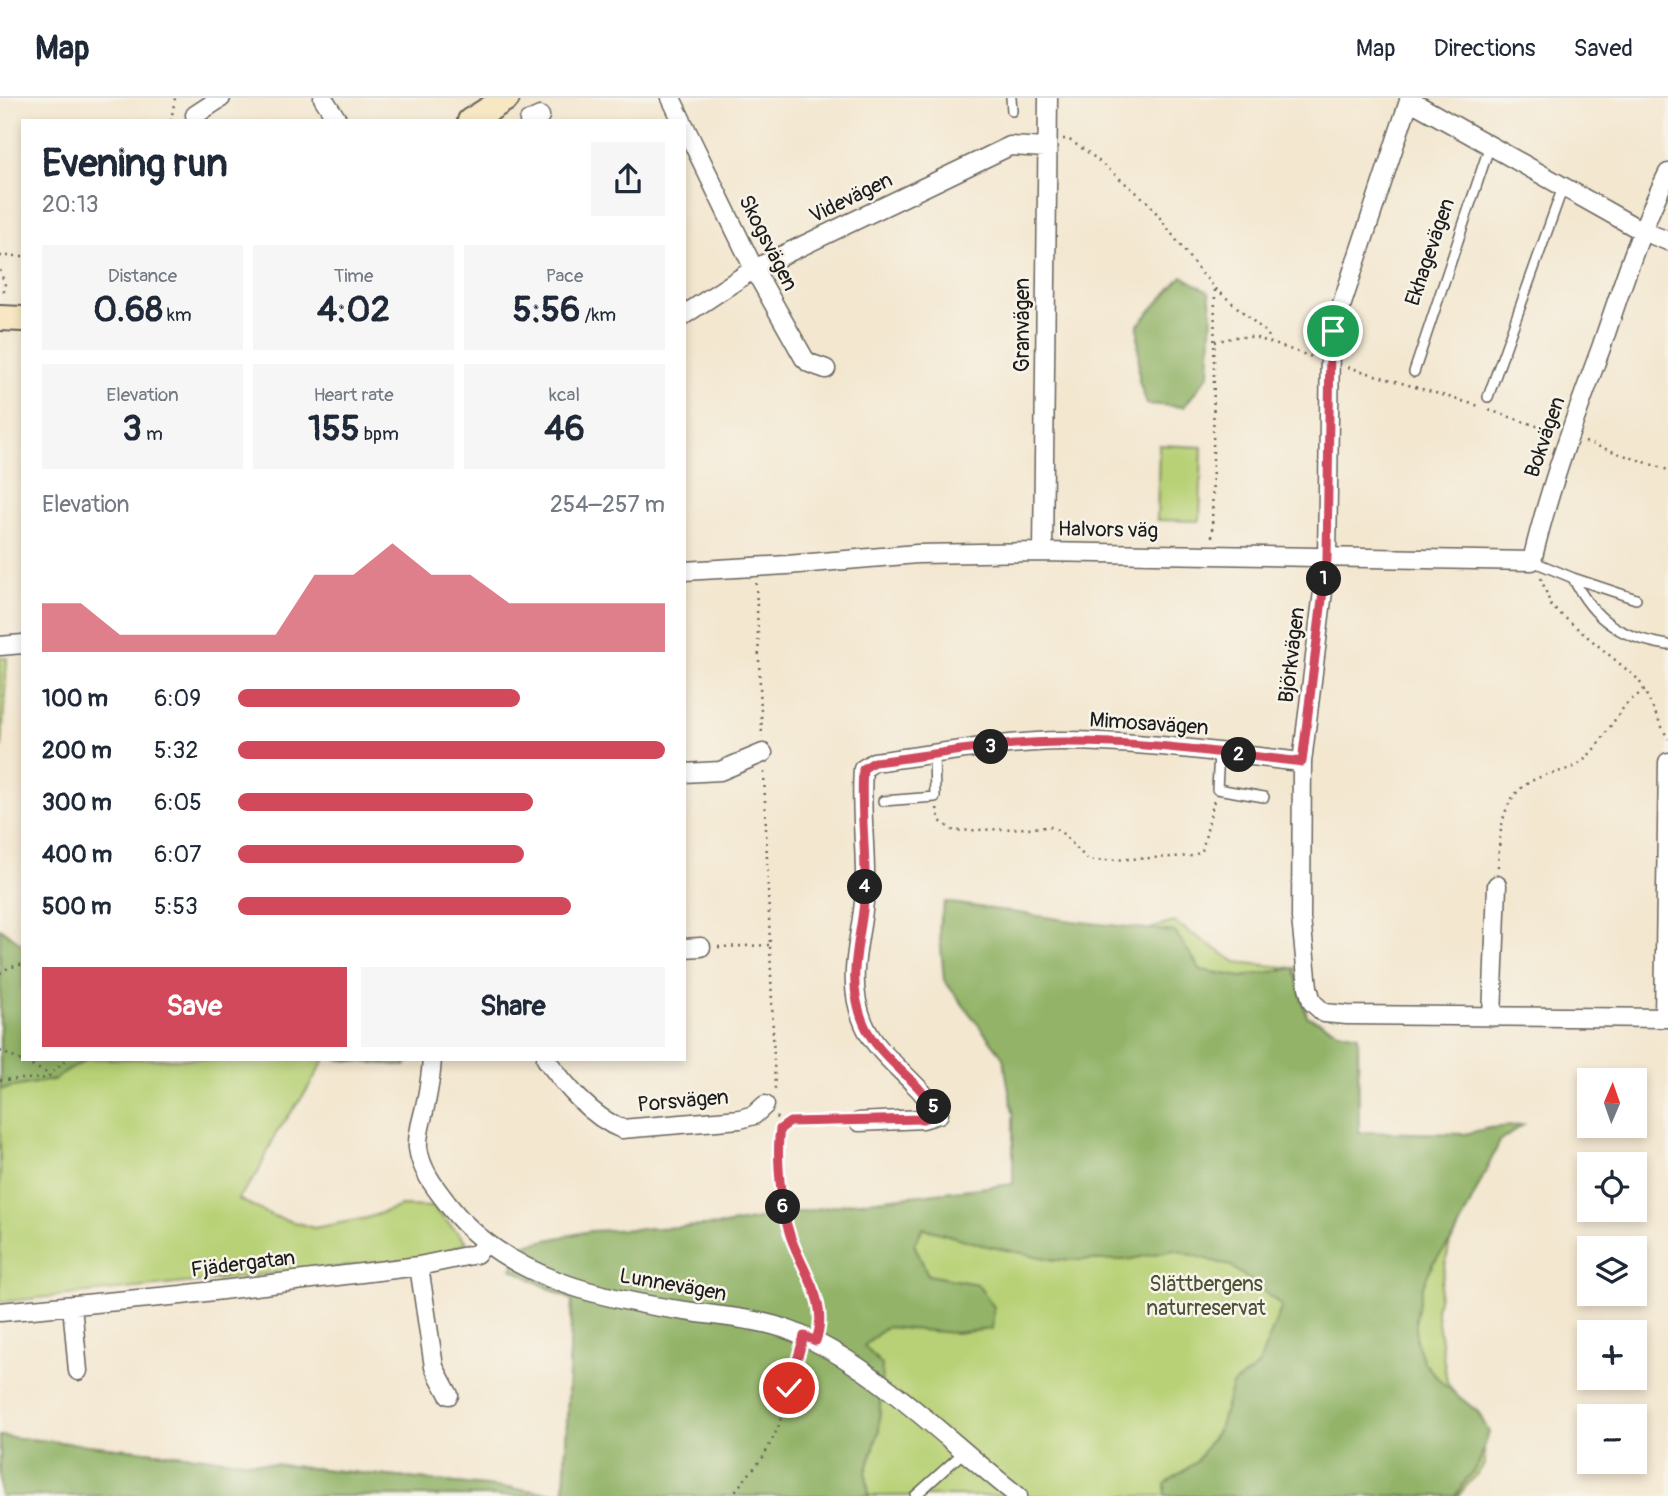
<!DOCTYPE html>
<html lang="en">
<head>
<meta charset="utf-8">
<style>
  :root { --surface:#fff; --page:#f6f6f7; --text:#1f2937; --muted:#747a83; --line:#e0e1e3; --accent:#d1495b }
  body { margin:0; font-family:Pangolin,sans-serif; background:var(--page); color:var(--text); height:100vh; display:flex; flex-direction:column; font-size:26px; white-space:nowrap }
  * { box-sizing:border-box; margin:0 }
  p { font-size:23px; color:var(--muted) }
  .icon { flex:none; width:38px; height:38px; fill:none; stroke:currentColor; stroke-width:2; stroke-linecap:round; stroke-linejoin:round }
  .map { position:relative; flex:1; overflow:hidden }
  .panel { position:absolute; left:21px; top:21px; width:665px; height:942px; display:flex; flex-direction:column; background:var(--surface); border-radius:0px; box-shadow:0 4px 10px #0003 }
  .panel>* { flex:none }
  .needle { width:46px; rotate:2deg }
  .tools { position:absolute; left:1577px; top:970px; display:grid; gap:14px }
  .tools a { display:grid; place-items:center; width:70px; height:70px; border-radius:0px; background:var(--surface); box-shadow:0 4px 10px #0003; font-size:35px }
  .pin { position:absolute; display:grid; place-items:center; width:60px; height:60px; color:#fff; margin:-30px; border:4px solid #fff; border-radius:50%; box-shadow:0 2px 7px #0007 }
  .km { position:absolute; width:35px; height:35px; margin:-18px; border-radius:50%; background:#222; color:#fff; font-size:19px; line-height:35px; text-align:center }
  .round { display:grid; place-items:center; flex:none; width:74px; height:74px; border-radius:0px; background:var(--page) }
  .summary { display:flex; align-items:center; justify-content:space-between; height:119px; padding:0 21px }
  h1 { font-size:38px; font-weight:700; line-height:52px }
  .stats { display:grid; grid-template-columns:repeat(3,1fr); gap:10px; height:119px; padding:7px 21px }
  .stats div { display:grid; align-content:center; border-radius:0px; background:var(--page); text-align:center }
  .stats b { font-size:35px; font-weight:700 }
  .stats small { font-size:19px; font-weight:400 }
  .stats p { font-size:19px }
  .chart { height:196px; padding:14px 21px }
  .chart p { display:flex; justify-content:space-between }
  .chart svg { width:100%; height:126px; margin-top:7px; fill:var(--accent); opacity:.7 }
  .primary-button { display:flex; gap:14px; margin-top:auto; padding:14px 21px }
  .primary-button a { flex:1; height:80px; border-radius:0px; background:var(--accent); color:#fff; font-size:28px; font-weight:700; line-height:80px; text-align:center }
  .primary-button a+a { background:var(--page); color:var(--text) }
  ul { padding:0 21px; list-style:none; font-size:23px }
  li { display:grid; grid-template-columns:112px 84px 1fr; align-items:center; height:52px }
  li i { height:18px; border-radius:9px; background:var(--accent) }
  header { display:flex; align-items:center; gap:42px; box-sizing:border-box; height:98px; padding:0 35px; background:var(--surface); border-bottom:2px solid var(--line) }
  header strong { font-size:33px }
  nav { display:flex; gap:38px; margin-inline-start:auto; font-size:24px }
  .map>svg:first-child { display:block }
</style>
</head>
<body>
<header>
<strong>Map</strong>
<nav><a>Map</a><a>Directions</a><a>Saved</a></nav>
</header>
<div class="map">
<svg width="1668" height="1398" viewBox="0 0 1668 1398">
  <rect width="100%" height="100%" fill="#f7f3e8"/>
  <filter id="ink" filterUnits="userSpaceOnUse"><feTurbulence type="fractalNoise" baseFrequency=".0143" numOctaves="2"/><feDisplacementMap in="SourceGraphic" scale="14" xChannelSelector="R" yChannelSelector="G"/><feConvolveMatrix kernelMatrix="1 2 1 2 8 2 1 2 1" color-interpolation-filters="sRGB"/></filter>
  <filter id="wash" filterUnits="userSpaceOnUse"><feTurbulence type="fractalNoise" baseFrequency=".00686" numOctaves="4" result="noise"/><feDisplacementMap in="SourceGraphic" scale="28" xChannelSelector="R" yChannelSelector="G"/><feGaussianBlur stdDeviation="1.57" result="paint"/><feColorMatrix in="noise" values="0 0 0 0 0 0 0 0 0 0 0 0 0 0 0 0 0 1.4 0 .05"/><feComposite in="paint" operator="in"/></filter>
  <g filter="url(#wash)">
    <rect width="100%" height="100%" fill="#f3e7d0"/>
    <path fill="#b8d176" stroke="#6a7649" stroke-width="2" d="M1159 347 1202 349 1200 423 1157 422Z
      M0 560H7L2 646 0 653Z
      M1174 824 1236 864 1302 871 1298 918 1341 1042 1459 1102 1436 1210 1447 1284 1483 1339 1485 1366 1458 1398H0V1338L564 1396 572 1202 512 1171 1030 1102 1104 843Z
      M87 961H325L307 992 275 1037 258 1075 238 1101 273 1118 314 1130 367 1120 401 1108 432 1109 467 1144 437 1159 0 1204V990L53 982Z"/>
    <path fill="#92b367" stroke="#576842" stroke-width="2" d="M1182 178 1209 194 1212 216 1209 276 1184 309 1147 306 1139 283 1138 227Z
      M945 804 1072 823 1175 834 1201 872 1242 879 1294 870 1307 918 1338 933 1358 937 1359 1034 1465 1036 1489 1030 1523 1027 1500 1043 1454 1140 1433 1165 1422 1190 1416 1220V1242L1424 1264 1442 1285 1478 1314 1489 1334 1479 1365 1455 1398H1165V1386L1196 1364 1220 1328 1232 1287 1258 1268 1282 1208 1231 1168 1174 1152 1126 1162H1055L982 1147 923 1130 914 1146 928 1177 977 1186 994 1209 992 1231 954 1235 886 1229 864 1248 882 1267 879 1333 866 1375 869 1398H0V1338L564 1396 572 1202 512 1171 524 1147 590 1133 724 1127 851 1105 1013 1086V1015L1003 959 944 882 939 827Z
      M0 830 23 847V961H87L53 982 3 991 0 990Z
      M334 961H411L405 968Z"/>
  </g>
  <g filter="url(#ink)">
    <g fill="none" stroke-linecap="round" stroke-linejoin="round">
      <defs>
        <path id="lane" d="M1011 0 1012 13
          M1414 274 1490 47
          M1488 299 1563 89
          M1532 463 1573 480C1594 523 1622 540 1668 547
          M1573 480 1636 501
          M1219 655 1217 691 1264 699
          M883 703 935 699 934 657
          M915 1398 965 1353"/>
        <path id="street" d="M323 0 338 23
          M671 0 682 23
          M1410 0 1333 233 1330 249 1327 461 1302 664 1301 820 1308 889 1312 904 1324 915 1347 917 1668 920
          M1409 2 1642 133 1668 143
          M195 17 221 0
          M529 23 540 18
          M684 27 754 171 804 260 809 265 826 271
          M684 217 754 171 1010 48 1046 50
          M1043 454 1048 0
          M684 473 787 467 917 456 1043 454 1532 463C1549 390 1575 320 1601 250 1621 191 1640 131 1668 75
          M0 548 23 546
          M684 675 720 673 763 655
          M684 850 701 849
          M1492 919 1497 787
          M1664 920 1668 664
          M432 961C431 978 428 996 424 1013 421 1025 417 1038 418 1050 421 1073 436 1091 450 1109 507 1181 606 1202 692 1214 725 1219 760 1221 791 1233 875 1266 947 1343 1018 1398
          M546 961C565 987 591 1019 622 1031L740 1021 754 1017 765 1007
          M859 1024 923 1021 939 1016C931 1006 924 995 915 987 897 968 874 950 864 926 843 878 864 837 865 789 866 750 860 711 863 671L874 664C936 656 999 644 1061 643 1142 643 1222 655 1302 664
          M419 1168 434 1269 449 1297
          M72 1207 78 1273
          M0 1214 181 1197 419 1168 476 1156 486 1146"/>
        <path id="secondary" d="M470 23 507 0
          M0 220 23 221"/>
      </defs>
      <use href="#lane" stroke="#67635b" stroke-width="12"/>
      <use href="#street" stroke="#67635b" stroke-width="21"/>
      <use href="#secondary" stroke="#67635b" stroke-width="28"/>
      <path stroke="#67635b" stroke-width="2.5" stroke-dasharray="2 5" stroke-linecap="butt" d="M171 23 175 0
        M1063 41H1068L1089 55 1149 105 1197 170 1215 190 1267 235 1271 243
        M0 158H23
        M0 172 5 187 3 199
        M1215 244 1235 239H1254L1315 260
        M1348 269 1479 308
        M1489 312 1552 333
        M1585 344 1668 372
        M1212 439 1215 190
        M1541 480 1551 508 1639 582 1668 641
        M756 485 762 639
        M764 674 775 992
        M937 710 940 723 954 733 1051 729 1060 733 1089 763 1193 758 1202 753 1214 702
        M1498 769C1500 728 1501 691 1546 677 1560 673 1575 671 1585 661 1601 645 1611 626 1624 609 1629 602 1638 597 1645 592
        M718 849 770 847
        M0 875 8 870 23 866
        M0 953 51 977
        M0 982 47 980 66 961
        M776 1019 783 1027
        M820 1229C826 1198 794 1153 786 1121 779 1094 780 1062 779 1034L783 1027 790 1024 841 1023
        M731 1398 764 1358 778 1330 799 1255"/>
      <use href="#lane" stroke="#fff" stroke-width="9"/>
      <use href="#street" stroke="#fff" stroke-width="18"/>
      <use href="#secondary" stroke="#f7e8c3" stroke-width="24"/>
    </g>
  </g>
  <g fill="none" stroke-linecap="round" stroke-linejoin="round" filter="url(#ink)">
    <defs>
      <path id="route" d="M789 1290 804 1238 816 1243C830 1203 802 1174 790 1137 781 1111 776 1058 780 1031L790 1024 923 1021 939 1016C931 1006 924 995 915 986 897 968 874 950 864 926 843 878 864 837 865 789 866 750 860 711 863 671L874 664C936 657 999 644 1061 644 1142 643 1222 655 1302 664L1327 461 1330 249 1333 233"/>
    </defs>
    <use href="#route" stroke="#fff" stroke-width="14"/>
    <use href="#route" stroke="#d1495b" stroke-width="9"/>
  </g>
  <g text-anchor="middle" dominant-baseline="central" stroke-width="5" stroke-linejoin="round" paint-order="stroke">
    <g font-size="21" fill="#1c1c1c" stroke="#f7f3e8">
      <text transform="translate(851 100) rotate(-26)">Videvägen</text>
      <text transform="translate(768 145) rotate(63)">Skogsvägen</text>
      <text transform="translate(1430 154) rotate(-71)">Ekhagevägen</text>
      <text transform="translate(1022 227) rotate(-90)">Granvägen</text>
      <text transform="translate(1545 339) rotate(-71)">Bokvägen</text>
      <text transform="translate(1108 432) rotate(1)">Halvors väg</text>
      <text transform="translate(1292 557) rotate(-83)">Björkvägen</text>
      <text transform="translate(1149 626) rotate(4)">Mimosavägen</text>
      <text transform="translate(683 1003) rotate(-5)">Porsvägen</text>
      <text transform="translate(243 1166) rotate(-7)">Fjädergatan</text>
      <text transform="translate(673 1187) rotate(10)">Lunnevägen</text>
    </g>
    <g font-size="21" fill="#4b5237" stroke="#f7f3e8">
      <text x="1206" y="1186">Slättbergens<tspan x="1206" dy="24">naturreservat</tspan></text>
    </g>
  </g>
</svg>
<div class="tools">
<a><svg class="needle" viewBox="-14 -14 28 28"><path d="M0-13l5 13h-10z" fill="#e53935"/><path d="M0 13l5-13h-10z" fill="#747a83"/></svg></a>
<a><svg class="icon" aria-label="locate" viewBox="0 0 24 24"><circle cx="12" cy="12" r="6"/><path d="M12 2v4M12 18v4M2 12h4M18 12h4"/></svg></a>
<a><svg class="icon" aria-label="layers" viewBox="0 0 24 24"><path d="M12 4l9 5-9 5-9-5zM3 14l9 5 9-5"/></svg></a>
<a>+</a>
<a>−</a>
</div>
<div class="pin" style="left:1333px;top:233px;background:#1e9e55"><svg class="icon" aria-label="arrive" viewBox="0 0 24 24"><path d="M6 21V4h12l-3 4 3 4H6"/></svg></div>
<div class="pin" style="left:789px;top:1290px;background:#d93025"><svg class="icon" aria-label="check" viewBox="0 0 24 24"><path d="M5 12l5 5 9-10"/></svg></div>
<b class="km" style="left:1324px;top:481px">1</b>
<b class="km" style="left:1239px;top:657px">2</b>
<b class="km" style="left:991px;top:649px">3</b>
<b class="km" style="left:865px;top:789px">4</b>
<b class="km" style="left:934px;top:1009px">5</b>
<b class="km" style="left:783px;top:1109px">6</b>
<section class="panel">
<div class="summary"><div><h1>Evening run</h1><p>20:13</p></div><a class="round"><svg class="icon" aria-label="share" viewBox="0 0 24 24"><path d="M12 15V3M7 8l5-5 5 5M5 13v7h14v-7"/></svg></a></div>
<div class="stats">
<div><p>Distance</p><b>0.68<small> km</small></b></div>
<div><p>Time</p><b>4:02</b></div>
<div><p>Pace</p><b>5:56<small> /km</small></b></div>
</div>
<div class="stats">
<div><p>Elevation</p><b>3<small> m</small></b></div>
<div><p>Heart rate</p><b>155<small> bpm</small></b></div>
<div><p>kcal</p><b>46</b></div>
</div>
<div class="chart"><p><span>Elevation</span>254–257 m</p>
<svg viewBox="0 0 160 44" preserveAspectRatio="none"><path d="M0 44V27L10 27L20 38L30 38L40 38L50 38L60 38L70 17L80 17L90 6L100 17L110 17L120 27L130 27L140 27L150 27L160 27V44z"/></svg>
</div>
<ul>
<li><b>100 m</b>6:09<i style="width:66%"></i></li>
<li><b>200 m</b>5:32<i style="width:100%"></i></li>
<li><b>300 m</b>6:05<i style="width:69%"></i></li>
<li><b>400 m</b>6:07<i style="width:67%"></i></li>
<li><b>500 m</b>5:53<i style="width:78%"></i></li>
</ul>
<div class="primary-button"><a>Save</a><a>Share</a></div>
</section>
</div>
</body>
</html>
